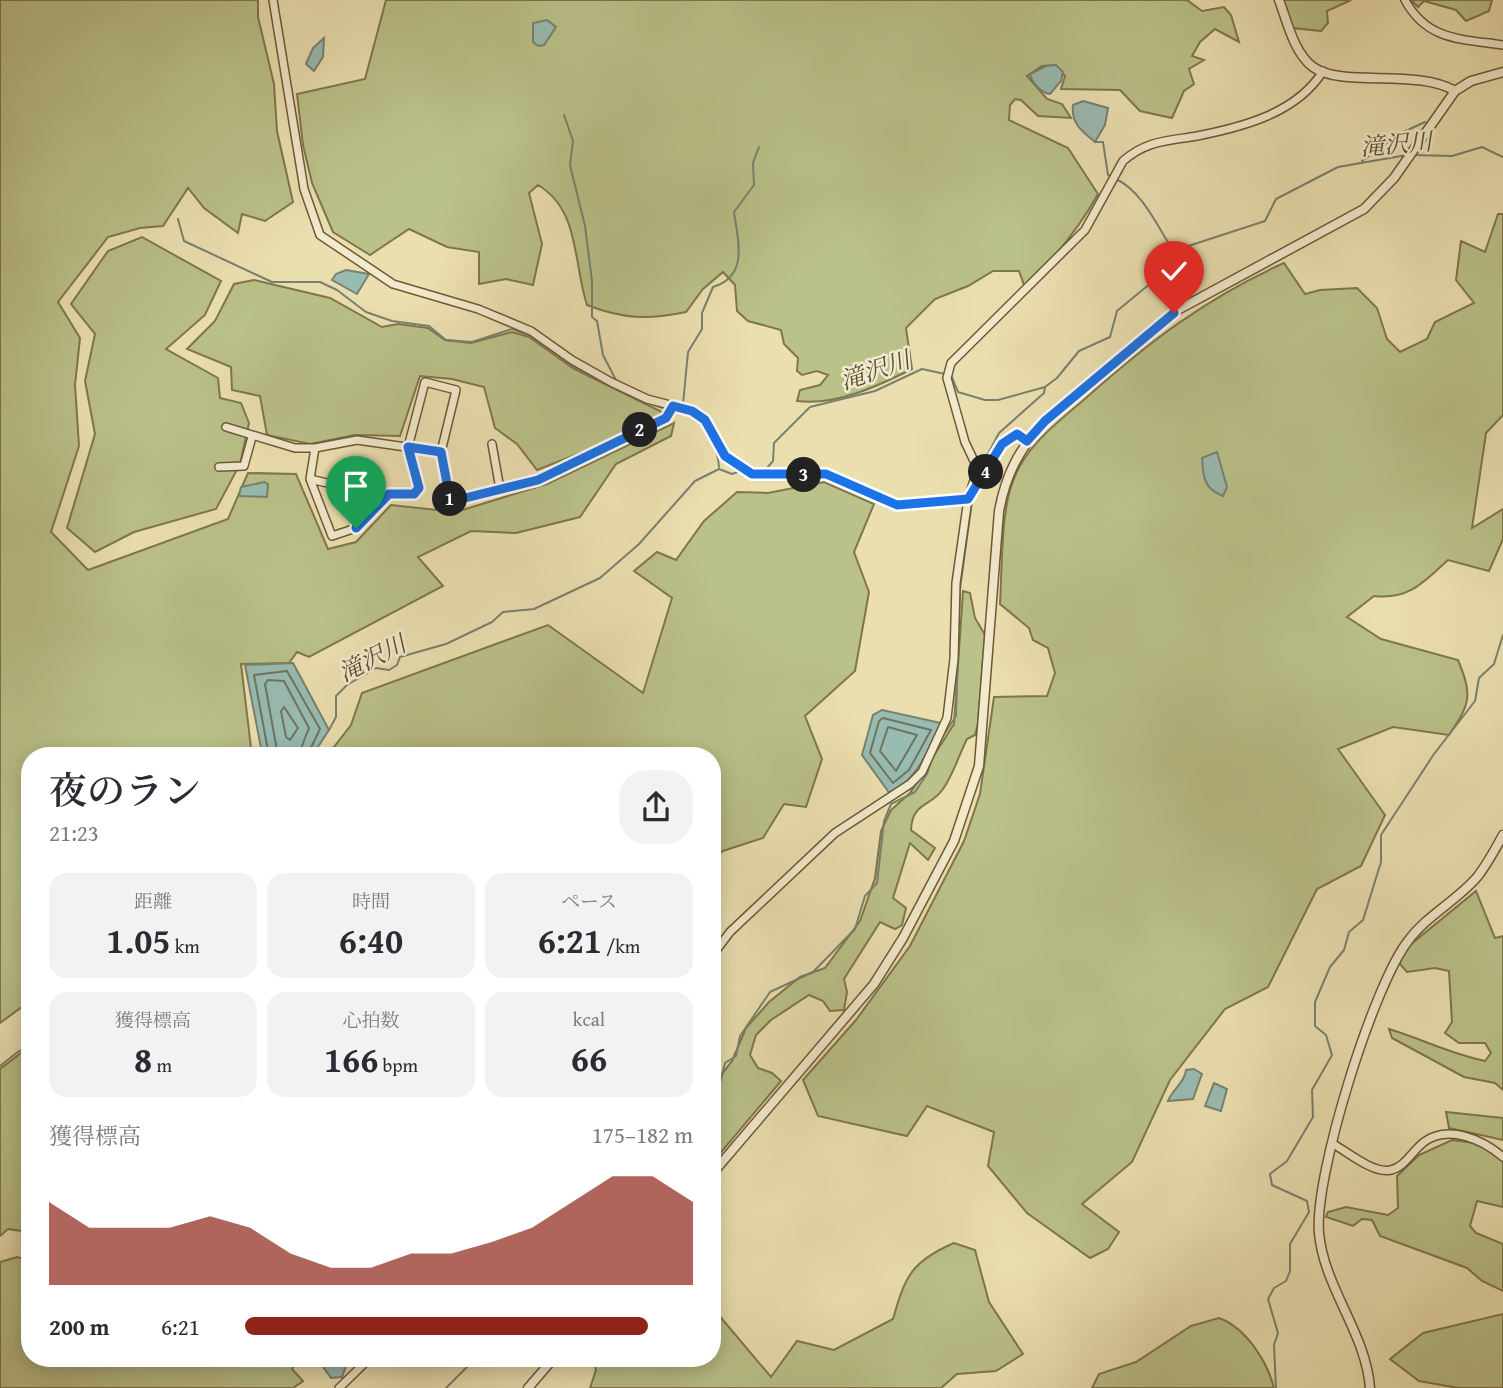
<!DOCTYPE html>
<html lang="ja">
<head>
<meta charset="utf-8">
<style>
  :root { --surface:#fff; --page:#f2f2f3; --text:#2b2b33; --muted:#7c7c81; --accent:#8f2418 }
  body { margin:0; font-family:"Gentium Book Plus","Noto Serif JP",serif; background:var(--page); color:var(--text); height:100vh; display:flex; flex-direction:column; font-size:26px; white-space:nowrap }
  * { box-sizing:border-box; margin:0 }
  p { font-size:23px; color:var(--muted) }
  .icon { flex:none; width:38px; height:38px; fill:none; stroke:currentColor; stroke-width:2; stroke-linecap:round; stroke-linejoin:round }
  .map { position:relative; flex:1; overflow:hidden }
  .sheet { position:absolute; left:21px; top:747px; width:700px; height:620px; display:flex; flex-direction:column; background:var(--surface); border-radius:28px; box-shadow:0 4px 18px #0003 }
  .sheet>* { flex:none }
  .pin { position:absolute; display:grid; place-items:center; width:60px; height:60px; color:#fff; margin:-72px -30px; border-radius:50% 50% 50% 0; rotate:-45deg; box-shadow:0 0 7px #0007 }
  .pin .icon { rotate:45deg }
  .km { position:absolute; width:35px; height:35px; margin:-18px; border-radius:50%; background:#222; color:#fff; font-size:19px; line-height:35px; text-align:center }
  .round { display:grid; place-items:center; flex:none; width:74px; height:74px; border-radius:28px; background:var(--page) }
  .headline { display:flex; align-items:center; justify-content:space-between; height:119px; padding:0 28px }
  h1 { font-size:38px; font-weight:600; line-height:52px }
  .figures { display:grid; grid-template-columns:repeat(3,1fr); gap:10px; height:119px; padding:7px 28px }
  .figures div { display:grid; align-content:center; border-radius:18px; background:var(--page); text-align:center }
  .figures b { font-size:35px; font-weight:600 }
  .figures small { font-size:19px; font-weight:400 }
  .figures p { font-size:19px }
  .chart { height:196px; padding:14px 28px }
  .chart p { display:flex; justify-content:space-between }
  .chart svg { width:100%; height:126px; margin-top:7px; fill:var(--accent); opacity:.7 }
  ul { padding:0 28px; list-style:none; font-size:23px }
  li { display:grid; grid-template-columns:112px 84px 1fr; align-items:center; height:52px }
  li i { height:18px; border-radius:9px; background:var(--accent) }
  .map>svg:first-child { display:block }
</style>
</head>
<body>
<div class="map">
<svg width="1503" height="1388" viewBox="0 0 1503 1388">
  <rect width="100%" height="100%" fill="#ebdfb0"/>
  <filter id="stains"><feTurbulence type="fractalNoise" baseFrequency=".00286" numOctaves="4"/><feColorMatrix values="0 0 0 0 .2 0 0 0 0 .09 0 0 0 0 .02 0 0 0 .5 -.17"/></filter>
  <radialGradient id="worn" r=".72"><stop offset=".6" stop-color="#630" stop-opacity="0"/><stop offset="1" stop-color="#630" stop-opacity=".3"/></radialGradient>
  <path fill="#bac189" stroke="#80764b" stroke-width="2" d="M0 0H258V17L274 84 277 131 293 202 265 221 242 214 238 233 204 208 188 188 163 226 140 228 108 237 58 302 80 338 75 385 79 446 51 532 88 570 228 519 248 473 296 474 328 549 356 542 391 505 456 512 547 484 674 423 671 436 616 464 580 517 516 533 471 531 418 557 443 586 309 657 297 652 289 663 241 664 252 756H30V1001L0 1023Z
    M386 0H1187L1202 11 1224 7 1231 15 1239 42 1215 29 1200 42 1192 56 1204 60 1189 69 1194 84 1184 91 1172 118 1140 111 1120 90 1061 89 1065 76 1054 65 1042 66 1027 76 1047 99 1062 104 1071 118 1038 116 1021 100 1015 99 1010 105 1009 120 1068 148 1098 194C1078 230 1054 259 1025 288L1019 271H993L968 286 935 299 906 328 912 369C878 386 836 406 797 401L800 390 820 385 828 375 817 371 802 375 797 371 798 358 784 344 781 330 748 321 737 311 735 285 723 272 703 289 686 312C648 320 623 319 587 305 573 262 580 210 538 185L529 193 542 244 533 285 506 279 479 284V252L447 247 409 229 370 255 333 232 312 183 303 145 297 94 365 79Z
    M1283 0H1351L1327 11 1328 23 1321 31 1292 28Z
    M1411 0H1492L1489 11 1466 21 1456 10 1424 1 1418 7Z
    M1498 214H1503V415L1486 433 1472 528 1503 509V539L1489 571 1448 560C1424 582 1409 600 1374 596L1347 617 1381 639 1458 660C1473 696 1470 704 1449 735L1393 727 1338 749 1385 815 1361 866 1317 889 1268 987 1225 1009 1170 1080 1132 1162 1082 1204 1119 1232 1108 1249 1090 1258 1027 1213 988 1166 994 1132 927 1106 907 1136 818 1116 803 1080 856 1020 910 946 964 841 980 794 994 697 1047 696 1055 673 1048 648 1033 640 1029 628 1000 604C1002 571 1001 517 1011 487 1023 447 1056 424 1086 398 1147 343 1208 297 1284 263L1305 294 1320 290 1357 288 1377 308 1387 339 1400 352 1427 339 1435 322 1474 303 1456 280 1461 241 1485 252Z
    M142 237 221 281 205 315 166 349 218 378 220 398 241 403 249 423 240 464 216 509 134 532 95 552 67 528 95 434 85 381 95 334 71 304 108 251Z
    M254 280 330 298 382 327 398 324 428 328 445 340 471 343 512 332 529 337 574 369 664 413 598 446 537 470 517 444 495 428 484 387 452 379 420 376 400 436 355 435 310 444 267 435 260 396 232 390 231 367 187 349 215 321 234 284Z
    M824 482 874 504 854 552 869 592 855 671 805 716 822 759 806 807 784 804 763 838 723 851 712 859V756H327L351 725 362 693 548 625 643 693 672 598 634 571 657 552 676 560 704 521 737 492 768 493Z
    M963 591 970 593 975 618 985 635 978 724 975 735 967 739C959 755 953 775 943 789 931 807 912 802 911 830L935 848 928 860 910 843 893 898 906 908 902 925 895 929 880 922 844 979 847 992 844 1010 830 1011 823 1001 809 995 771 1020 756 1035 750 1055 758 1068 772 1073 781 1081 712 1163V1087L732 1061 746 1028 769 1002 800 977 825 968 860 921 875 878 881 831 891 810 910 793 954 724Z
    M1476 891 1495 938 1503 936V1090L1495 1083 1464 1077 1392 1038 1389 1029C1422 1039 1451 1054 1485 1061L1491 1053 1485 1043H1459L1445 1033 1452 1022 1449 971 1435 968 1407 972 1398 962 1410 945Z
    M30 1052V1251L21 1231 8 1229 0 1236V1069L21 1053Z
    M1446 1112 1503 1118V1140L1449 1128Z
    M1452 1140 1483 1144 1503 1159V1207L1477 1201 1470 1226 1476 1233 1503 1244V1291L1482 1281 1467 1268 1380 1236 1372 1220 1362 1219 1353 1226 1326 1217 1328 1212 1346 1207 1388 1215 1398 1208 1397 1176 1419 1155Z
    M954 1243 975 1250 989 1302 1023 1354 996 1371 957 1374 941 1388H590L596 1370 593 1358H712V1307L771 1377 797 1341 834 1350 893 1319C905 1276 912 1261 954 1243Z
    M17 1257 30 1261V1358H300L292 1369 303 1381 293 1388H0V1262Z
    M1503 1314V1388H1458L1419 1381 1390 1359 1423 1333Z
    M1219 1318C1246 1328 1267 1361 1274 1388H1092L1099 1374 1136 1362 1191 1326Z"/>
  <path fill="#99bcb2" stroke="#778270" stroke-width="2" d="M547 20 556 27 544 45 538 46 533 42V23Z
    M324 38 323 57 314 71 306 64 313 48Z
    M1056 65 1063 72 1061 81 1050 94C1041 93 1032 83 1030 74L1046 66Z
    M1083 101 1108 108 1105 125 1095 142C1082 131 1071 124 1073 105Z
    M346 270 369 274 357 294 332 280 336 274Z
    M1217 452 1227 487 1223 496C1204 489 1203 477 1202 458Z
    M264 482 268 484 267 497 239 496 241 487Z
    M293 663 329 730 312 756 262 753 245 665Z
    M882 710 941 723V726C927 753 917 778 890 794L862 755 873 715Z
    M1194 1069 1202 1074 1193 1099 1168 1101C1173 1089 1185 1082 1186 1070Z
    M1214 1083 1227 1089 1221 1111 1205 1106Z
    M326 1358H349L342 1377 331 1378 321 1364Z"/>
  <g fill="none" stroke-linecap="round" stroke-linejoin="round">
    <path stroke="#6f7460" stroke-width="2" d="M284 707 298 728 290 740 286 737 281 711Z
      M883 718 931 730 909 770 893 783 870 753 879 721Z
      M888 727 917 735 896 771 880 751Z
      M269 756 254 675 287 671 320 729 307 756
      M278 756 265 684 268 680 284 681 309 728 298 756"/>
    <path stroke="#778270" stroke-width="2" d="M564 115 573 141 570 165 585 226 592 281V317L597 321 603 355 617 382
      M1095 142H1103L1108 175 1111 176
      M1412 155 1452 156 1482 147 1503 157
      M1362 161 1401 133 1425 122
      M1116 179C1143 192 1157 226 1173 250
      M178 219 184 241 272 282H320L337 290 366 312 392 321 429 326 446 340 472 342 512 329 531 336 574 367 602 381
      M951 375 958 392 985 400H998L1045 387 1057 378 1079 351 1110 337 1117 311 1152 282 1158 264 1173 251 1265 221 1276 199 1338 167 1407 155
      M648 403 669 410
      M683 404 688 352 702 329V313L713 287C749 276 738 241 734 212L754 185 753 163 759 147
      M688 414C705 422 718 448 719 467
      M750 469 767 468 773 461 774 443 810 407 875 391 922 369 945 374
      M979 471 999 433 1044 393 1045 387
      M329 730 336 717V696L347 685 376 668 389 670 397 665 400 657 446 644 492 622 503 612 534 609 600 578 639 544 695 481 719 469 732 474 741 471
      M940 741 956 716 960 589 973 494
      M0 1066 19 1051 30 1049
      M712 1089 720 1084 725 1063 736 1056 740 1036 770 992 813 972 855 929 865 896 877 883 884 821 891 804 915 792 927 774 933 756
      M446 1388 476 1358
      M1276 1388 1274 1345 1278 1333 1268 1299 1274 1288 1286 1281 1290 1271V1244L1309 1212 1307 1201 1272 1185 1270 1174 1287 1161 1313 1117 1312 1090 1332 1055 1326 1035 1315 1026V1002L1330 967 1344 950 1349 932 1363 920 1381 862V835L1434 754 1475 701 1479 678 1494 664 1503 635"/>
    <defs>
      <path id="minor" d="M273 0 304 189 320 235 393 284 478 309 531 331 572 360 611 382 647 399 693 411 705 420 725 456 752 474H826L897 505 968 499
        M1405 0C1427 41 1462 39 1503 45
        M226 427 295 448H315L357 440 441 452
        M492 444 500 489
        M315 448 310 479 374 494H414L419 488 408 447 425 382 456 390 441 452 450 499 457 500 538 479 666 418 673 406
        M219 467 244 466 252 437
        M310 479 332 536 356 528 389 494
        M348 488 354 510 367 517
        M974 490 1002 444 1017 434 1027 441
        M712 956 730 932 835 833 910 784 922 772 947 718 954 659 956 583 968 499 976 474 975 463 965 442 947 378 951 363 1085 230 1123 161C1147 140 1168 141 1197 136 1243 127 1297 113 1323 71
        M1333 1144C1348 1152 1373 1174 1391 1170 1405 1167 1413 1150 1424 1142 1449 1124 1483 1140 1503 1157
        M339 1388 370 1358"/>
      <path id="tertiary" d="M1279 0C1287 21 1294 53 1313 67 1342 88 1417 68 1455 91
        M712 1174 874 984 903 938 954 841 979 766 999 511C1006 474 1019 449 1045 421L1174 312 1364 209 1394 178 1455 91 1471 81 1503 72
        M528 1388 554 1358
        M1370 1388C1366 1333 1324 1288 1319 1233 1314 1176 1373 986 1408 941 1427 915 1458 900 1478 876 1487 864 1496 848 1503 835"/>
    </defs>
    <use href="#minor" stroke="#6e5836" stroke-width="10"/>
    <use href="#tertiary" stroke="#6e5836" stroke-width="11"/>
    <use href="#minor" stroke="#f2eacc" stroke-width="7"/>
    <use href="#tertiary" stroke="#f2eacc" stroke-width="8"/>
  </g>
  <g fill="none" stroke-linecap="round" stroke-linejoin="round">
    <defs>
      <path id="route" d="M356 528 389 494H414L419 488 408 447 441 452 450 499 457 500 538 480 666 418 673 406 692 411 705 420 725 456 752 474H826L897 505 968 499 1002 444 1017 434 1027 441 1045 421 1174 313"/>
    </defs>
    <use href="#route" stroke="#fff" stroke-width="14"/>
    <use href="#route" stroke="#1a73e8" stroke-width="9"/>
  </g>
  <g text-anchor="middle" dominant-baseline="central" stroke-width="5" stroke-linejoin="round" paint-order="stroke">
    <g font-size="24" font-style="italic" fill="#5a4f36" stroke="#f2eacc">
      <text transform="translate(1396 144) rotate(-5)">滝沢川</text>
      <text transform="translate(875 370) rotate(-19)">滝沢川</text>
      <text transform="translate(372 658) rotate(-27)">滝沢川</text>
    </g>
  </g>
  <rect width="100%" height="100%" filter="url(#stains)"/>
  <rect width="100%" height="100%" fill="url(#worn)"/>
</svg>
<div class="pin" style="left:356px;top:528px;background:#1e9e55"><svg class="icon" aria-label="arrive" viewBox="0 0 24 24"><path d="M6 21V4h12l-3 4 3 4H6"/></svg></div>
<div class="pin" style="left:1174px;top:313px;background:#d93025"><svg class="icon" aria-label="check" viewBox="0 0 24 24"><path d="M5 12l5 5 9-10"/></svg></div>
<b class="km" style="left:450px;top:499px">1</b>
<b class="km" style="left:640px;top:430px">2</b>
<b class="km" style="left:804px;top:475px">3</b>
<b class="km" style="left:986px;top:472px">4</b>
<section class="sheet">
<div class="headline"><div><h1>夜のラン</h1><p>21:23</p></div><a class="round"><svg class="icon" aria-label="share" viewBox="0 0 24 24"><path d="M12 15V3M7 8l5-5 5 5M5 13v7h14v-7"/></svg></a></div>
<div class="figures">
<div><p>距離</p><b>1.05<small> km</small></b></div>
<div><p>時間</p><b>6:40</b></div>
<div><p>ペース</p><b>6:21<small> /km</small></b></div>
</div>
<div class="figures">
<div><p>獲得標高</p><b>8<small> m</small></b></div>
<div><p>心拍数</p><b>166<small> bpm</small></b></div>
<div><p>kcal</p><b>66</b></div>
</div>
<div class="chart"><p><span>獲得標高</span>175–182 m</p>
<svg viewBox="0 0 160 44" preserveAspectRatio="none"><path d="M0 44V15L10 24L20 24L30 24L40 20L50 24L60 33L70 38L80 38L90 33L100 33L110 29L120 24L130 15L140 6L150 6L160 15V44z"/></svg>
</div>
<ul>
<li><b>200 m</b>6:21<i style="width:90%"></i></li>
</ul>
</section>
</div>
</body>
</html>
